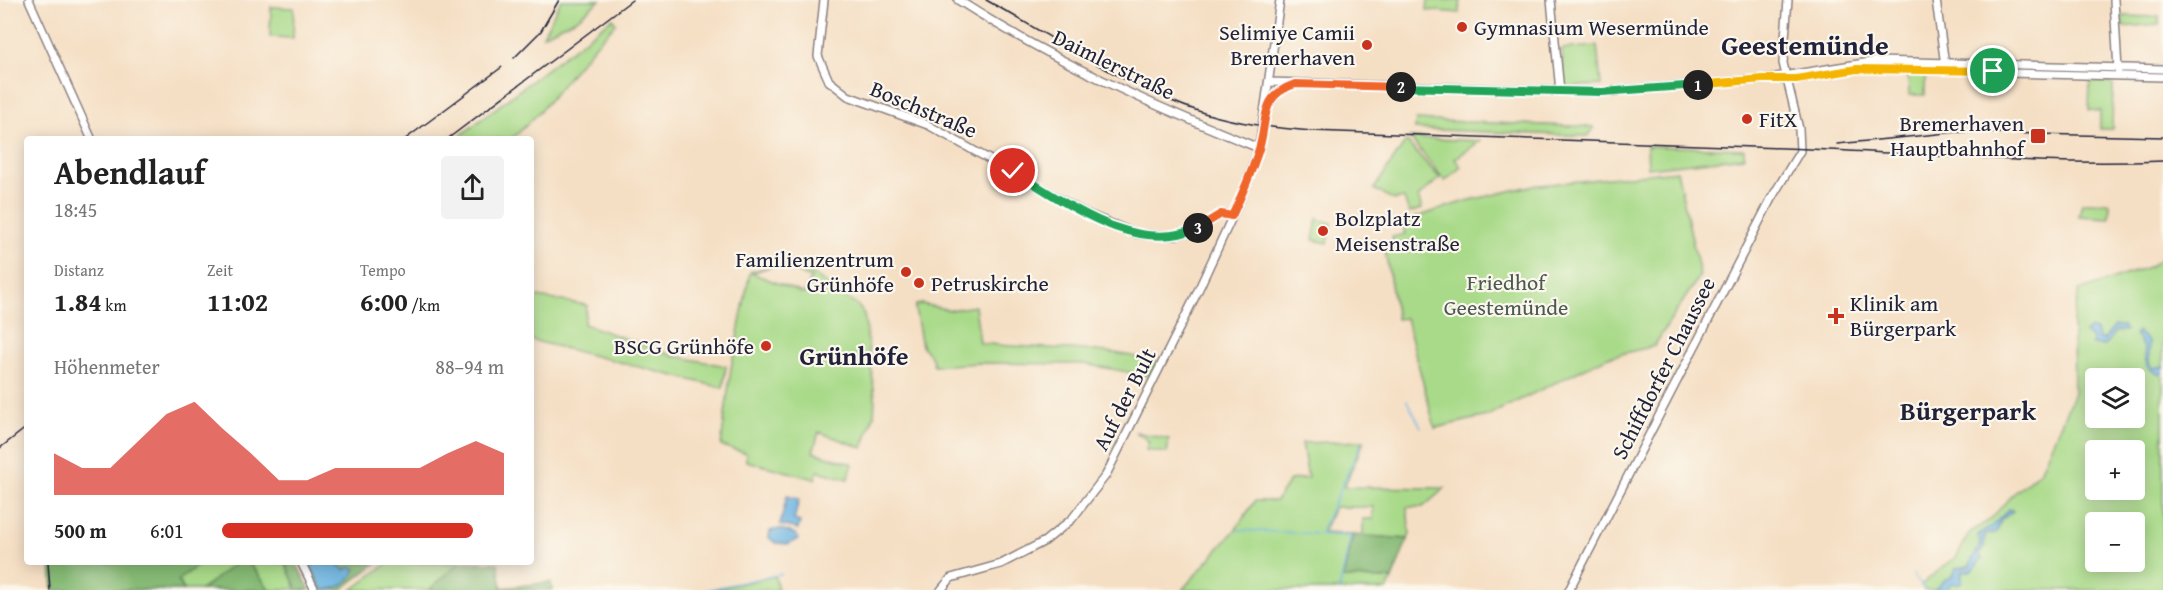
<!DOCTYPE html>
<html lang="de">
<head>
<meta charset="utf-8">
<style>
  :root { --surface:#fff; --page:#f2f2f2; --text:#222; --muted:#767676; --accent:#d93025 }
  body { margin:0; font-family:"Gentium Book Plus",serif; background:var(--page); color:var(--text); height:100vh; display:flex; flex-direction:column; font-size:22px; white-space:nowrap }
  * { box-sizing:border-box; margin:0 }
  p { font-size:20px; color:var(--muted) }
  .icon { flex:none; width:33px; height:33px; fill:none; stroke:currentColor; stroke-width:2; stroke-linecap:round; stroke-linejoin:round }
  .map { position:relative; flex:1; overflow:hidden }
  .drawer { position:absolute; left:24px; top:136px; width:510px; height:429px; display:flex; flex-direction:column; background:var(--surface); border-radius:6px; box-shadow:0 3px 15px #0003 }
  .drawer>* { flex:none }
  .buttons { position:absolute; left:2085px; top:368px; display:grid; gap:12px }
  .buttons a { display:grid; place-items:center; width:60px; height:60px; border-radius:6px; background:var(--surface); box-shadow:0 3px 15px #0003; font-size:30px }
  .pin { position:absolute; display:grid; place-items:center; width:51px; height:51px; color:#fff; margin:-26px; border:3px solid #fff; border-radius:50%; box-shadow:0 2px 6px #0007 }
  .km { position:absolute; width:30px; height:30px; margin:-15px; border-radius:50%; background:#222; color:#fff; font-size:16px; line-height:30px; text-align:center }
  .round { display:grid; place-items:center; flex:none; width:63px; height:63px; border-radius:6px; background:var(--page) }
  .headline { display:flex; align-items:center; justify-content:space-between; height:102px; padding:0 30px }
  h1 { font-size:33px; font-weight:700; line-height:45px }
  .metrics { display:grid; grid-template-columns:repeat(3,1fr); gap:9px; height:102px; padding:6px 30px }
  .metrics div { display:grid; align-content:center }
  .metrics b { font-size:26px; font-weight:700 }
  .metrics small { font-size:16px; font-weight:400 }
  .metrics p { font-size:16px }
  .chart { height:168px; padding:12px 30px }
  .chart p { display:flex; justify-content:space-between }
  .chart svg { width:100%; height:108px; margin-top:6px; fill:var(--accent); opacity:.7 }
  ul { padding:0 30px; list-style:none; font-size:20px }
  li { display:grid; grid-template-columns:96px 72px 1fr; align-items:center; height:45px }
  li i { height:15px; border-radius:8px; background:var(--accent) }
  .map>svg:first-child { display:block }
</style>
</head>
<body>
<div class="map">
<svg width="2163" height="590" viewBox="0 0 2163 590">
  <rect width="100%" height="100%" fill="#fbf7ec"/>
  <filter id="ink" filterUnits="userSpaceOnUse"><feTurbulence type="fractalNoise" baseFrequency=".0167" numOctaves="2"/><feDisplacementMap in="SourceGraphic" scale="12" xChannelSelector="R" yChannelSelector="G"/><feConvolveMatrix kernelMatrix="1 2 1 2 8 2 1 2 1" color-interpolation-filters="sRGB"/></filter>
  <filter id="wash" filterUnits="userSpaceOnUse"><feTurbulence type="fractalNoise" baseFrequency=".008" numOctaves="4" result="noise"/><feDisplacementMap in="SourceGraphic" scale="24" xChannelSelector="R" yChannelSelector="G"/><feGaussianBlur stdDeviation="1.35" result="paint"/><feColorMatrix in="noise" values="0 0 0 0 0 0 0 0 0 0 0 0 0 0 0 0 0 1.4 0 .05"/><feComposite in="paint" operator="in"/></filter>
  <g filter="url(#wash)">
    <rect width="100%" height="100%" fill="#f5dfc4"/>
    <path fill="#a9da89" stroke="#667e62" stroke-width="1.5" fill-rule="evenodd" d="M561 0H600L578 18 543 35Z
      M1428 0H1460L1459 13 1427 10Z
      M271 7 294 8 293 38 270 37Z
      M2122 16 2159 17V24L2123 27Z
      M613 18 616 24C578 59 551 106 511 139H456Z
      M1597 46 1601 85 1564 87 1562 49Z
      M1925 74V95H1909L1908 75Z
      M2090 82H2109L2113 85 2112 129H2100V111L2089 110Z
      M1416 120 1594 127 1588 136 1415 129Z
      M1410 138 1480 141 1455 159 1461 167 1445 181Z
      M1406 141 1440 178 1418 197 1422 209 1409 213 1404 198 1394 200 1374 189Z
      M1647 146 1744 149V157L1648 168Z
      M1677 171 1700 275 1654 346 1608 357 1487 416 1435 428 1406 318 1397 319 1384 244 1393 242 1392 237 1405 234 1402 222 1462 202 1531 186Z
      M2082 203H2110L2109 218 2079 216Z
      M1317 219 1332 223 1328 243 1313 240Z
      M2163 258V590H1924L1921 585 1957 556 1970 532 1990 520 2010 497 2041 470 2074 393 2073 320 2079 291 2148 267ZM2096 378H2134V417H2096ZM2096 450H2134V489H2096ZM2096 522H2134V561H2096Z
      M786 261 798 264 859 307 864 314 875 397 874 415 863 448 819 432 813 452 853 464 848 479 818 471 815 479 746 461V453L721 446 731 368 750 272ZM777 264 811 278 804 294 752 273Z
      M531 296 587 305 584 324 674 356 726 366 723 388 531 340Z
      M922 304 950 310 975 306 980 343C1040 351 1099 345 1157 362L1150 376 1084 364 978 363 934 366 932 358 922 346 915 309 916 305Z
      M1135 432 1169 439 1167 453 1146 450 1149 441Z
      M1364 441 1344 487 1445 488 1423 507H1407L1410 533 1408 539 1363 536V519H1373V507H1334L1323 533 1353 535 1343 578 1392 579 1387 590H1182L1236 529 1255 501H1276L1290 480 1308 478 1302 443Z
      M201 563H237L201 590H184L178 580Z
      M249 563H285L299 589 270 590Z
      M388 563H460L429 590H352Z
      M775 576 778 590H711Z"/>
    <path fill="#86ba75" stroke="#546e58" stroke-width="1.5" d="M1353 535 1408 539 1392 579 1343 578Z
      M237 562 249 563 270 590H201Z
      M460 562 498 563 502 588 551 582 552 590H429Z
      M51 563V562L201 563 178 580 184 590H53Z
      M285 563H296L310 590H297Z
      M304 563H376L341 590H319Z"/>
    <path fill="#69b2e1" stroke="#466a8e" stroke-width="1.5" d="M2115 326H2122L2126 331H2116L2105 346 2092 345V339L2085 333 2090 328 2096 330 2098 338 2103 340Z
      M2137 331 2149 342V364L2154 368 2163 366V373L2159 375 2147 367 2144 348 2135 334Z
      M787 496 799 499 794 520 800 522 798 529 780 525Z
      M2009 509 2013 511 2001 520 1997 532 1985 535 1984 548 1979 553 1982 559 1972 571H1962V581L1958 585 1952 583 1946 590H1934L1945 580 1953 576 1956 568 1969 566 1980 544 1979 534 1990 528Z
      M780 529 796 534 798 539 789 544 776 543 769 538 770 531Z
      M309 563H336L344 570 351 567 356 569C349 583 338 590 323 590Z"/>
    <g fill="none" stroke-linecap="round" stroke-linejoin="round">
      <path stroke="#69b2e1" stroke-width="1.5" d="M1407 401 1421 427
        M1238 530 1320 534
        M1913 574 1925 590
        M706 590 781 574
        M1339 590 1351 536 1320 534 1361 444"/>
    </g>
  </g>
  <g filter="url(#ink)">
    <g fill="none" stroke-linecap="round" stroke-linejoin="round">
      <defs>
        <path id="secondary" d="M29 0 92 140
          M824 0 818 56 829 81 848 96 928 125 1087 214 1137 234 1175 236 1197 229 1221 214 1232 216
          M958 0C1053 61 1155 107 1259 148
          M1551 0 1560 91
          M1936 0 1945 65
          M2114 0 2118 70
          M1783 80 1857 69 1985 70 2008 73 2163 77
          M1269 82 1602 92 1763 79 1877 61 2163 69
          M1267 107 1279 91 1292 85
          M301 562 315 590
          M941 590 951 578 1001 564 1045 541 1072 519 1106 475 1196 295 1240 200 1259 148 1280 0
          M1569 590 1771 199 1800 151 1799 129 1783 63 1788 0"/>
      </defs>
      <use href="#secondary" stroke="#8c8080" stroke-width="10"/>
      <use href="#secondary" stroke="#fff" stroke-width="7"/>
      <path stroke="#22223b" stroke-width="1.5" d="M986 0C1057 39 1126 88 1204 113 1240 124 1275 128 1312 131 1478 138 1644 142 1810 149 1928 154 2045 166 2163 161
        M514 58 541 31 559 0
        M404 140 502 67
        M446 140 632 0
        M1837 144 1958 132 2163 137
        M0 448 27 427
        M48 562 50 590"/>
    </g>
  </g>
  <g fill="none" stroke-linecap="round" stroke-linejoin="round" filter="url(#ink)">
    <defs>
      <path id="split-1" d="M1698 85 1762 79H1796L1857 69 1993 71"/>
      <path id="split-2" d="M1401 87 1602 92 1698 85"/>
      <path id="split-3" d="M1198 228 1221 214 1232 216C1242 195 1251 173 1258 152 1269 122 1257 97 1295 84L1401 87"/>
      <path id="split-4" d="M1013 171C1066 202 1134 256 1198 228"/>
    </defs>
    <use href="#split-1" stroke="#fff" stroke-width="12"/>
    <use href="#split-2" stroke="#fff" stroke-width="12"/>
    <use href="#split-3" stroke="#fff" stroke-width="12"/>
    <use href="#split-4" stroke="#fff" stroke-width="12"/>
    <use href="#split-1" stroke="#f5b400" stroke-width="8"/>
    <use href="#split-2" stroke="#22a559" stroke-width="8"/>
    <use href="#split-3" stroke="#f0652b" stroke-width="8"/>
    <use href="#split-4" stroke="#22a559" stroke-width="8"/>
  </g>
  <g fill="#c8321e" stroke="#fbf7ec" stroke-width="2">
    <circle cx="1462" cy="27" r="6"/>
    <circle cx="1367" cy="45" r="6"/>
    <circle cx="1747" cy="119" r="6"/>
    <rect x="2030" y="128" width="16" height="16" rx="3"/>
    <circle cx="1323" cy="231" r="6"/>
    <circle cx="906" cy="272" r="6"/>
    <circle cx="919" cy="283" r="6"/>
    <path d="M1833 307h6v6h6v6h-6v6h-6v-6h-6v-6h6z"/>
    <circle cx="766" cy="346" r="6"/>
  </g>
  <g text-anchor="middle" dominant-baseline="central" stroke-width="4.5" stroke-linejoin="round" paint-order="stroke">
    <g font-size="22" fill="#22223b" stroke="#fbf7ec" text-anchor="start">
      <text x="1474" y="27">Gymnasium Wesermünde</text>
      <text x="1355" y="32" text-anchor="end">Selimiye Camii<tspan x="1355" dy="25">Bremerhaven</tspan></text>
      <text x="1759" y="119">FitX</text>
      <text x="2024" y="123" text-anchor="end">Bremerhaven<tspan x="2024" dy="25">Hauptbahnhof</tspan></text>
      <text x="1335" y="218">Bolzplatz<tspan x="1335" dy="25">Meisenstraße</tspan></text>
      <text x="894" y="259" text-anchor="end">Familienzentrum<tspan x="894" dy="25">Grünhöfe</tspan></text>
      <text x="931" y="283">Petruskirche</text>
      <text x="1850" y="303">Klinik am<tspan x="1850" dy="25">Bürgerpark</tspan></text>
      <text x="754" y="346" text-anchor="end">BSCG Grünhöfe</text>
    </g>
    <g font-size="22" fill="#22223b" stroke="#fbf7ec">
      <text transform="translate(1114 64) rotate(26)">Daimlerstraße</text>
      <text transform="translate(924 109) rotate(23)">Boschstraße</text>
      <text transform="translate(1663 368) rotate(-63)">Schiffdorfer Chaussee</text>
      <text transform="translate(1124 399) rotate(-63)">Auf der Bult</text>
    </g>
    <g font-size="22" fill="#4a5952" stroke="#fbf7ec">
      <text x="1506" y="282">Friedhof<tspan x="1506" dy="25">Geestemünde</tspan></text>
    </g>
    <g font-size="26" font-weight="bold" fill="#22223b" stroke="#fbf7ec">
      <text x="854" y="355">Grünhöfe</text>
      <text x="1968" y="410">Bürgerpark</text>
    </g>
    <g font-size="28" font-weight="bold" fill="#22223b" stroke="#fbf7ec">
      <text x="1805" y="44">Geestemünde</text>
    </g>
  </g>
</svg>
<div class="buttons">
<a><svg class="icon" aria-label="layers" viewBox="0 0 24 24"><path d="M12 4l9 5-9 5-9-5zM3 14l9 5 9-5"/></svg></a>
<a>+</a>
<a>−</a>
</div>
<div class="pin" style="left:1993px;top:71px;background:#1e9e55"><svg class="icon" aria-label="arrive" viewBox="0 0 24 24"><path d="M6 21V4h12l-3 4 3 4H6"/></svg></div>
<div class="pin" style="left:1013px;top:171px;background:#d93025"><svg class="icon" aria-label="check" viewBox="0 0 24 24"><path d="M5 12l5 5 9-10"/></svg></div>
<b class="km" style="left:1698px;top:85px">1</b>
<b class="km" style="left:1401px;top:87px">2</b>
<b class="km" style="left:1198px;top:228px">3</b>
<section class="drawer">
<div class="headline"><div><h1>Abendlauf</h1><p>18:45</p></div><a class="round"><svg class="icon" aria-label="share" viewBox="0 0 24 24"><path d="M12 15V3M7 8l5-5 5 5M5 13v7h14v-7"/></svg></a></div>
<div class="metrics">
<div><p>Distanz</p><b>1.84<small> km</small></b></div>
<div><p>Zeit</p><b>11:02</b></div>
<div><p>Tempo</p><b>6:00<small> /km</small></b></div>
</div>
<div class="chart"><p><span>Höhenmeter</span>88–94 m</p>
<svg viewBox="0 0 160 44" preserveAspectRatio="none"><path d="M0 44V27L10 33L20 33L30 22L40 11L50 6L60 17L70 27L80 38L90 38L100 33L110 33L120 33L130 33L140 27L150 22L160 27V44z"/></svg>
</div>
<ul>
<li><b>500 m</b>6:01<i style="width:89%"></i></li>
</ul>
</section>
</div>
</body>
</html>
